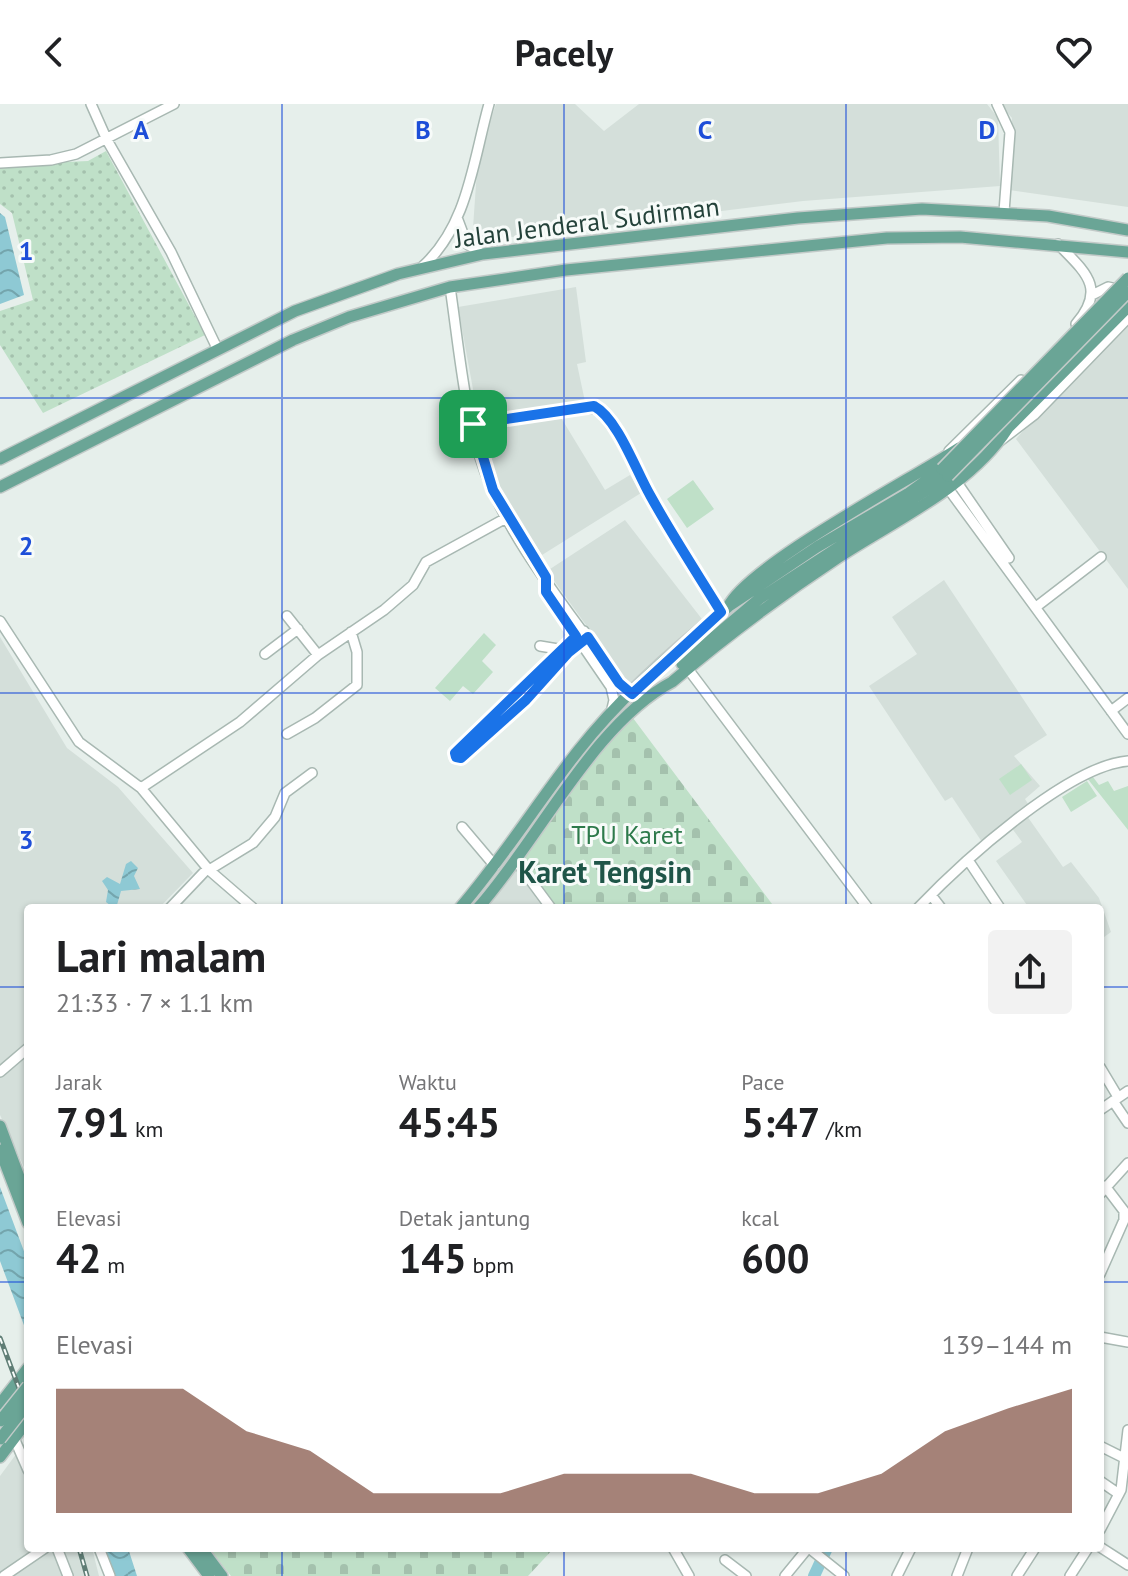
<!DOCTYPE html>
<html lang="id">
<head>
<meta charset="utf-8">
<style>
  :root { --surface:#fff; --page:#f2f2f2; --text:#202124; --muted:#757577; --accent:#7f4e3f }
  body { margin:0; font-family:"PT Sans",sans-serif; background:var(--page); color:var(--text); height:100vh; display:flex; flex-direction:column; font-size:30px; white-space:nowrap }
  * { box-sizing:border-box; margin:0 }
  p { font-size:26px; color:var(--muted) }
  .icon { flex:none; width:44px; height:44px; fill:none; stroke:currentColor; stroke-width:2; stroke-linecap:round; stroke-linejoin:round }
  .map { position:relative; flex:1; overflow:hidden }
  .drawer { position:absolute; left:24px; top:800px; width:1080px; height:648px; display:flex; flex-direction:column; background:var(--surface); border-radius:8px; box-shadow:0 2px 6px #0004 }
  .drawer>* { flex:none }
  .pin { position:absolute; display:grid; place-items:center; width:68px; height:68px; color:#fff; margin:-34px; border-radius:16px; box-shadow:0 4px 12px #0006 }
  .round { display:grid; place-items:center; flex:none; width:84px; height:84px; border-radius:8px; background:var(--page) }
  .headline { display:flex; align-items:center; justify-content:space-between; height:136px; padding:0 32px }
  h1 { font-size:44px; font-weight:700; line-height:60px }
  .stats { display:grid; grid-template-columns:repeat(3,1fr); gap:12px; height:136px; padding:8px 32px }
  .stats div { display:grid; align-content:center }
  .stats b { font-size:40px; font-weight:700 }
  .stats small { font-size:22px; font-weight:400 }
  .stats p { font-size:22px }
  .chart { height:224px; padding:16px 32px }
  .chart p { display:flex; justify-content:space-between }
  .chart svg { width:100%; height:144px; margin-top:8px; fill:var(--accent); opacity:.7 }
  header { display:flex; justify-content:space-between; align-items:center; height:104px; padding:0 32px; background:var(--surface); font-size:36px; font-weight:700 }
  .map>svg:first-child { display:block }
</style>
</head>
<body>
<header><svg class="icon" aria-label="back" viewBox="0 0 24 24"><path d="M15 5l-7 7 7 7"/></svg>Pacely<svg class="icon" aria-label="heart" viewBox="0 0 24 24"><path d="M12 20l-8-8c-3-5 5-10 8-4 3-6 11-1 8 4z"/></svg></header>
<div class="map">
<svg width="1128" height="1472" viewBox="0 0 1128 1472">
  <defs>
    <pattern id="grass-dots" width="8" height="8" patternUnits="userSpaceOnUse" patternTransform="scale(2)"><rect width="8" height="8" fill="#bfe0c8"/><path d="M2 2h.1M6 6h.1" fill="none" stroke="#a4c1ad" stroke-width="1.8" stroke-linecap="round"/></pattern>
    <pattern id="cemetery-stones" width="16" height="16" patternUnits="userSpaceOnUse" patternTransform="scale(2)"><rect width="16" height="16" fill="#bfe0c8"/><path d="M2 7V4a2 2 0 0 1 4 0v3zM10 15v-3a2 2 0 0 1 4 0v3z" fill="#a4c1ad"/></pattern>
    <pattern id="water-waves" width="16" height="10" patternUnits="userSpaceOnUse" patternTransform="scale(2)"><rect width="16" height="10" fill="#8ec9d4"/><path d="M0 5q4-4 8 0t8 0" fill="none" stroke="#74a5ad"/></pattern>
  </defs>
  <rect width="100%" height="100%" fill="#e6efeb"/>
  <path fill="#d4dfda" d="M496 0H575L604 27 639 0H987L998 14 1000 82 803 97 472 138 478 52Z
    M1000 0H1128V103L1009 86 1012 14Z
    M576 183 586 258 577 260 587 307 560 312 605 386 630 371 641 389 542 451 501 389 485 351 458 203Z
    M1128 206V485L1016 335Z
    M625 416 705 519 630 582 547 467Z
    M944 476 1047 631 1014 652 1040 682 1025 695 1030 703 982 738 952 693 945 697 869 582 917 550 892 513Z
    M0 533 67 644 118 683 193 769 159 804H28V1072L0 1011Z
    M1027 712 1063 763 1071 758 1099 794 1111 828 1100 836V804H1029L996 757 1022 738 1011 723Z
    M514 755 548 804H483Z
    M28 1334V1444H92L99 1472H0V1372Z"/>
  <path fill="url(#grass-dots)" d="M106 47 205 231 43 309 0 241V207L33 196 12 109 0 100V61L88 57Z"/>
  <path fill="url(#cemetery-stones)" d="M633 614 775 804H548L514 755 597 644Z
    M209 1444H554L528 1472H231Z"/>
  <path fill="#bfe0c8" d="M693 376 714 405 687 424 667 395Z
    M484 529 496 541 482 557 493 568 473 590 463 582 450 597 435 584Z
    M1021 660 1032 676 1010 691 999 675Z
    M1093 673 1099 681 1108 677 1114 687 1128 682V726L1087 674Z
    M1087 677 1097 692 1071 708 1062 693Z"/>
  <path fill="url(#water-waves)" d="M0 109 5 113 24 191 0 200Z
    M131 757 138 764 134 772 140 785 121 787 117 801 111 802 106 798 108 786 102 777 107 773 120 780 126 760Z
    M0 1083 28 1158V1232L0 1157Z
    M105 1444H128L137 1472H115Z"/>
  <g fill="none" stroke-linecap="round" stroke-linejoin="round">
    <path stroke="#8ec9d4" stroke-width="12" d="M814 1472 827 1444"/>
    <defs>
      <path id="minor" d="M91 0 107 36 171 148 217 244
        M997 0 1010 28 1004 108
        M0 59 51 56 76 50 174 0
        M458 116 467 140 483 150
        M1058 140C1085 168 1107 184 1076 220
        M422 163C468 122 473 57 489 0
        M450 183C459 243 464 311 485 368 514 445 574 512 619 579L632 590
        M1092 191 1108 183 1122 186
        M473 320 575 304 599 305 618 331 650 392 721 508
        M1000 337 1034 311 1128 214
        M949 347 1021 276
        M956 377 1009 454
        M947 383 1128 630
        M546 473V488L611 583 614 596 611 609
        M1036 503 1101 453
        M287 512 318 551
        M0 517 79 638 141 684 209 766 253 804
        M584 527 569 537 455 649 456 653 461 654 526 596 569 548 588 533
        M540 542 564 546
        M265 550 298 525
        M688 565 868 804
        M1111 607 1128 594
        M287 630 315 614 357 581V548L351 528
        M141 684 240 618 318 551 384 506 413 481 426 458 508 413
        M462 723 495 762
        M968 756 1000 804
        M517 758 551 804
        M209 766 253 739 275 713 285 689 312 669
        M931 791 941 804
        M170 804 208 764
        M918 804C961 759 1067 662 1128 657
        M1100 963 1118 993
        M0 968 28 944
        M1113 997 1128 1019
        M1100 1006 1128 987
        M1100 1090 1128 1059
        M1100 1170 1124 1116V1107L1105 1082
        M1100 1233 1128 1238
        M14 1334 28 1366
        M1100 1342 1128 1356
        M1100 1377 1119 1390
        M1100 1426 1121 1386 1128 1326
        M1100 1443 1128 1461
        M57 1444 68 1472
        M99 1444 110 1472
        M673 1444 689 1472
        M809 1444 844 1472
        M725 1456 746 1472
        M4 1472 45 1444
        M785 1472 808 1444
        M897 1472 911 1444
        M957 1472 968 1444
        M1017 1472 1035 1444
        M1070 1472 1088 1444"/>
      <path id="major" d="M0 355 295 207 398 170 483 150 798 114 922 105 1048 112 1128 126
        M0 383 293 236 349 213 450 183 566 166 887 134 960 133 1128 148
        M729 502 817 443 909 389 942 365
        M682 560 759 495 948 372
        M460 804C503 754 537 699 578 647 618 596 677 543 728 503 748 461 912 375 959 344
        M478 804C538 737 594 619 672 578 725 533 780 492 839 453 895 416 970 383 1008 324L1128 203
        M0 1022 28 1097
        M0 1046 28 1119
        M0 1300 28 1264
        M0 1353 28 1316
        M188 1444 209 1472
        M201 1444 222 1472"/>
    </defs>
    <use href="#minor" stroke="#a8b8b2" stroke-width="12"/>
    <use href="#major" stroke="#c2cac8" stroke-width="14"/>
    <use href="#minor" stroke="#fff" stroke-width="9"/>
    <use href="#major" stroke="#6aa596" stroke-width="11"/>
    <defs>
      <path id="rail" d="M0 1234 28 1308
        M79 1444 87 1472"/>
    </defs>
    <use href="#rail" stroke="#5f7d75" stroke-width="5"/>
    <use href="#rail" stroke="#f7fbf9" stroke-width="2" stroke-dasharray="6" stroke-linecap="butt"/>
    <defs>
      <path id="major-bridge" d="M942 365 1128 174
        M948 372 1128 188
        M0 1317 28 1282
        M0 1335 28 1299"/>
    </defs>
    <use href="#major-bridge" stroke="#c2cac8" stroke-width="14" stroke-linecap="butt"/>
    <use href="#major-bridge" stroke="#6aa596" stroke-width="11"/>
  </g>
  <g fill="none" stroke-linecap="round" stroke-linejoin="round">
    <defs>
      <path id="route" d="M594 302C618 315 636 367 650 391 672 431 697 469 721 508L632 590 619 579 588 533 569 548 526 596 461 654 456 653 455 649 576 532 546 488V473L493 386 473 320Z"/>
    </defs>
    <use href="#route" stroke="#fff" stroke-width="16"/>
    <use href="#route" stroke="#1a73e8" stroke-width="10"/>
  </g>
  <path fill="none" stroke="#1d4ed8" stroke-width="2" stroke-opacity="0.55" d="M282 0V804M564 0V804M846 0V804M0 294H1128M0 589H1128M0 883H28M1100 883H1128M0 1178H28M1100 1178H1128M282 1444V1472M564 1444V1472M846 1444V1472"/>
  <g text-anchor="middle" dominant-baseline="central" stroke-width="6" stroke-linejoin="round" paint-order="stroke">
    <g font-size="26" fill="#24423a" stroke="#f7fbf9">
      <text transform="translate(587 118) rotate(-7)">Jalan Jenderal Sudirman</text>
    </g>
    <g font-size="26" fill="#2d7a4b" stroke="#f7fbf9">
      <text x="627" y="730">TPU Karet</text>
    </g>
    <g font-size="30" font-weight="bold" fill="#1f5548" stroke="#f7fbf9">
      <text x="605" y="767">Karet Tengsin</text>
    </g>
  </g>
  <g font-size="26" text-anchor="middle" font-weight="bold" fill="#1d4ed8" stroke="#f7fbf9" stroke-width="6" stroke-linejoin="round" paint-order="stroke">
    <text x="141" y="35">A</text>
    <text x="423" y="35">B</text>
    <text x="705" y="35">C</text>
    <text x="987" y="35">D</text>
    <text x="26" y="156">1</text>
    <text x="26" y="451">2</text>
    <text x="26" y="745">3</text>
  </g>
</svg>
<div class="pin" style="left:473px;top:320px;background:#1e9e55"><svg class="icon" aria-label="arrive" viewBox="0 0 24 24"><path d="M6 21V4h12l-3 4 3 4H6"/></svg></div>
<section class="drawer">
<div class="headline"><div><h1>Lari malam</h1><p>21:33 · 7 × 1.1 km</p></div><a class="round"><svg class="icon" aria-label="share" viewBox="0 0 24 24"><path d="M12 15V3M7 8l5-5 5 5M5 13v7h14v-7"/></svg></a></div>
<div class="stats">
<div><p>Jarak</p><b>7.91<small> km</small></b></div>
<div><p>Waktu</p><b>45:45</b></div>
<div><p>Pace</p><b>5:47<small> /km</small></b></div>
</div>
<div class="stats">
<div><p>Elevasi</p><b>42<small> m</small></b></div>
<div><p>Detak jantung</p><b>145<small> bpm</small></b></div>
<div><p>kcal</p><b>600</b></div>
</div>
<div class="chart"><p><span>Elevasi</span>139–144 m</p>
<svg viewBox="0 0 160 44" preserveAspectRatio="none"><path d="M0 44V6L10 6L20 6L30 19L40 25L50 38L60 38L70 38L80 32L90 32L100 32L110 38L120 38L130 32L140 19L150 12L160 6V44z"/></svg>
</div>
</section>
</div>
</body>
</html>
